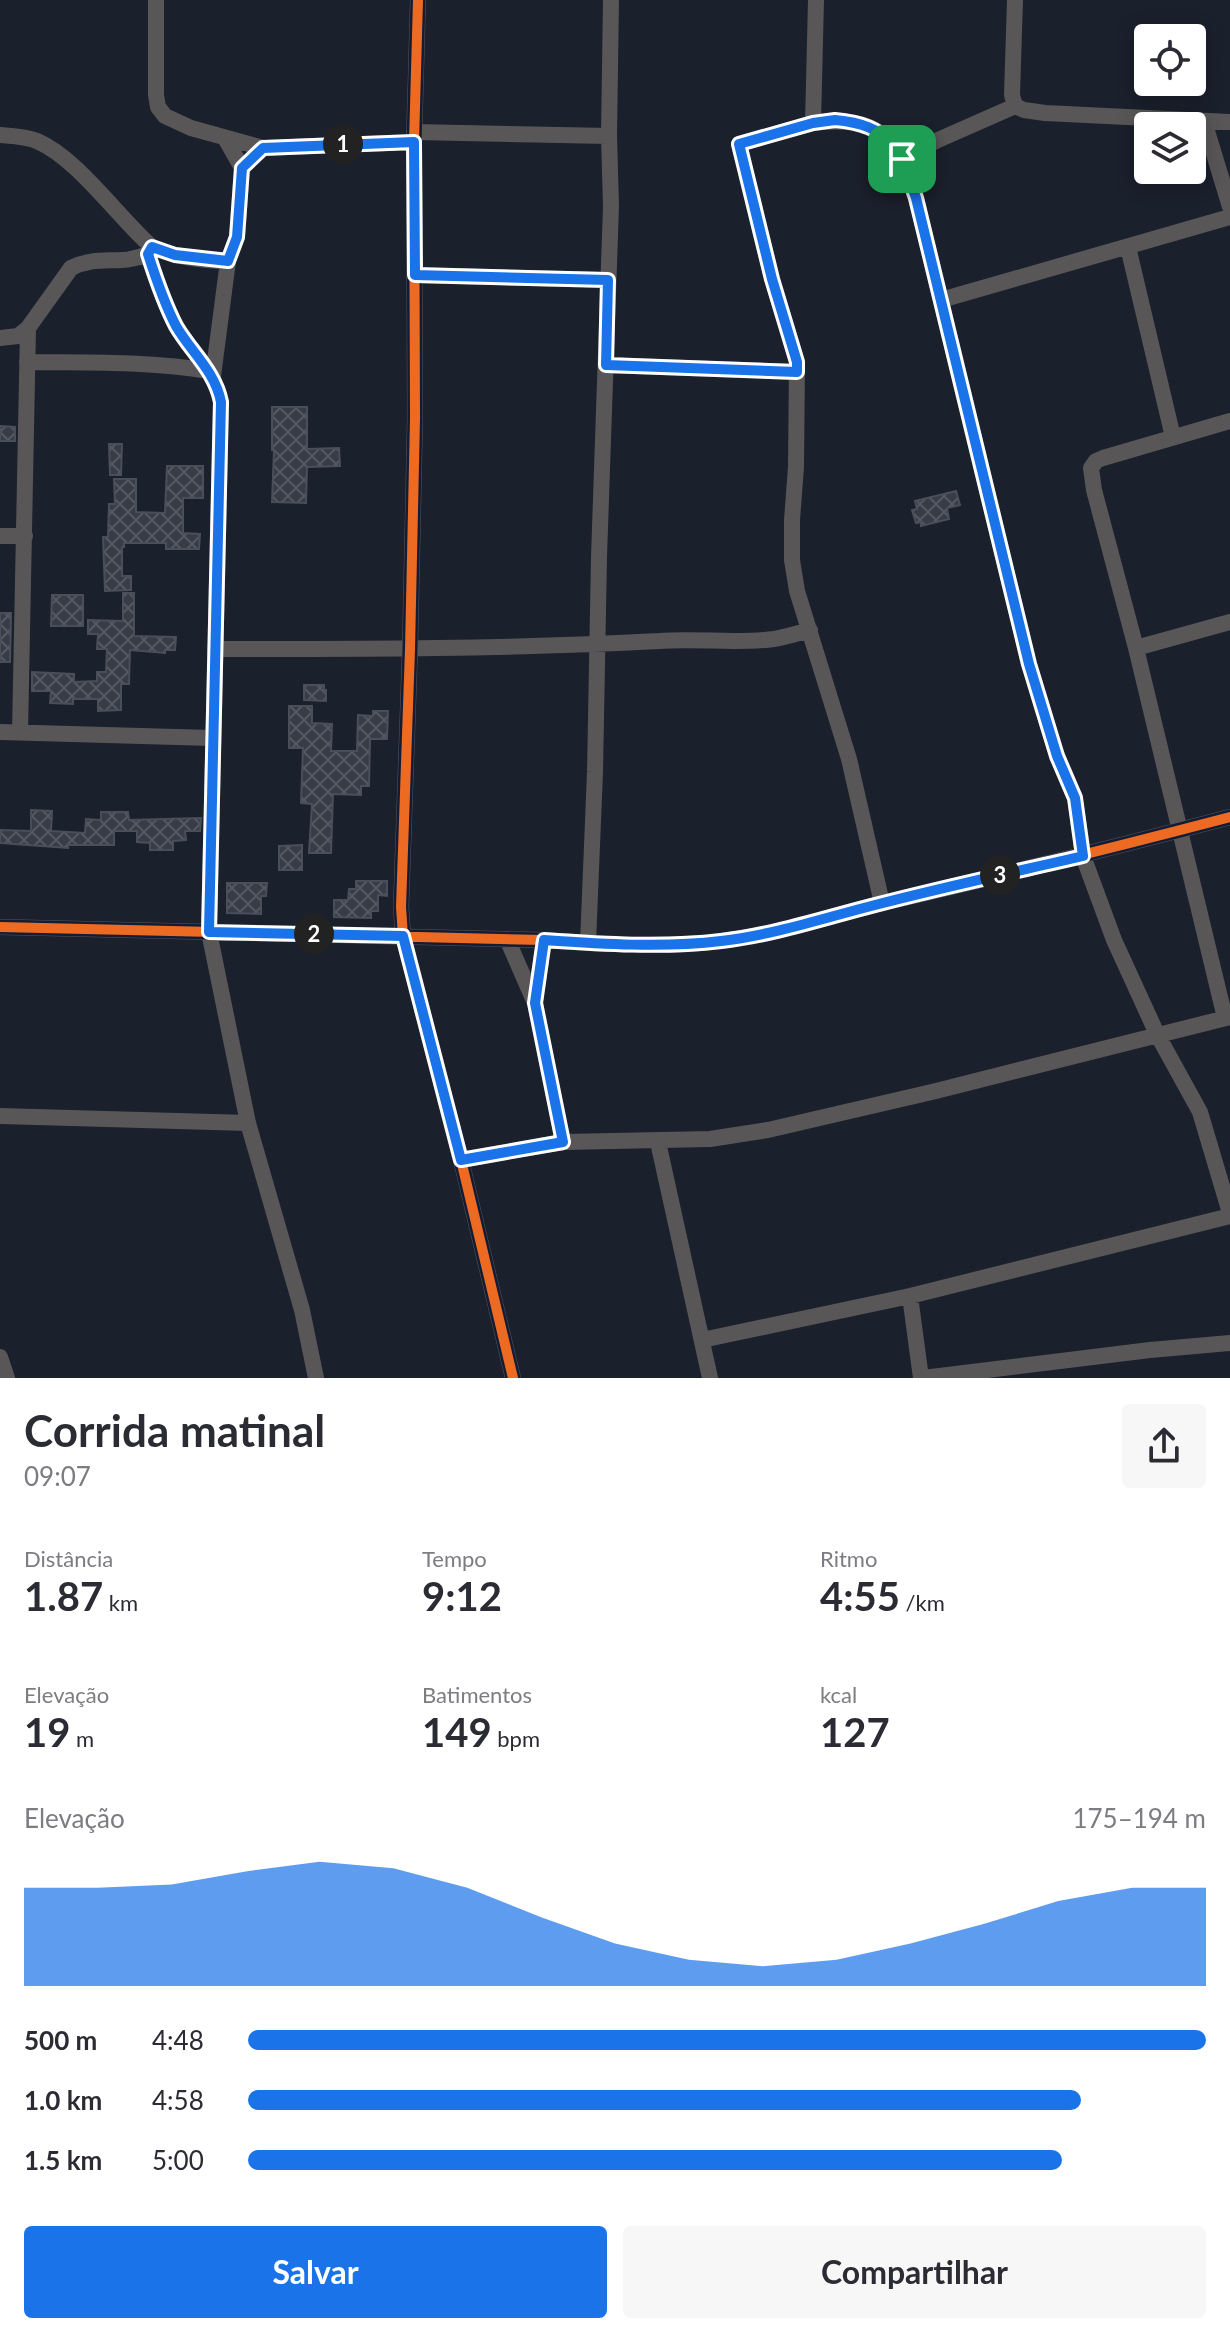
<!DOCTYPE html>
<html lang="pt">
<head>
<meta charset="utf-8">
<style>
  :root { --surface:#fff; --page:#f7f7f7; --text:#2b2b33; --muted:#7c7c81; --accent:#1a73e8 }
  body { margin:0; font-family:Lato,sans-serif; background:var(--page); color:var(--text); height:100vh; display:flex; flex-direction:column; font-size:30px; white-space:nowrap }
  * { box-sizing:border-box; margin:0 }
  p { font-size:26px; color:var(--muted) }
  .icon { flex:none; width:44px; height:44px; fill:none; stroke:currentColor; stroke-width:2; stroke-linecap:round; stroke-linejoin:round }
  .map { position:relative; height:1378px; overflow:hidden }
  .side { display:flex; flex-direction:column; background:var(--surface); flex:1 }
  .side>* { flex:none }
  .tools { position:absolute; left:1134px; top:24px; display:grid; gap:16px }
  .tools a { display:grid; place-items:center; width:72px; height:72px; border-radius:8px; background:var(--surface); box-shadow:0 4px 20px #0003; font-size:40px }
  .pin { position:absolute; display:grid; place-items:center; width:68px; height:68px; color:#fff; margin:-34px; border-radius:16px; box-shadow:0 4px 12px #0006 }
  .km { position:absolute; width:40px; height:40px; margin:-20px; border-radius:50%; background:#222; color:#fff; font-size:22px; line-height:40px; text-align:center }
  .round { display:grid; place-items:center; flex:none; width:84px; height:84px; border-radius:8px; background:var(--page) }
  .summary { display:flex; align-items:center; justify-content:space-between; height:136px; padding:0 24px }
  h1 { font-size:44px; font-weight:700; line-height:60px }
  .metrics { display:grid; grid-template-columns:repeat(3,1fr); gap:12px; height:136px; padding:8px 24px }
  .metrics div { display:grid; align-content:center }
  .metrics b { font-size:40px; font-weight:700 }
  .metrics small { font-size:22px; font-weight:400 }
  .metrics p { font-size:22px }
  .chart { height:224px; padding:16px 24px }
  .chart p { display:flex; justify-content:space-between }
  .chart svg { width:100%; height:144px; margin-top:8px; fill:var(--accent); opacity:.7 }
  .primary-button { display:flex; gap:16px; margin-top:auto; padding:16px 24px }
  .primary-button a { flex:1; height:92px; border-radius:8px; background:var(--accent); color:#fff; font-size:32px; font-weight:700; line-height:92px; text-align:center }
  .primary-button a+a { background:var(--page); color:var(--text) }
  ul { padding:0 24px; list-style:none; font-size:26px }
  li { display:grid; grid-template-columns:128px 96px 1fr; align-items:center; height:60px }
  li i { height:20px; border-radius:10px; background:var(--accent) }
  .map>svg:first-child { display:block }
</style>
</head>
<body>
<div class="map">
<svg width="1230" height="1378" viewBox="0 0 1230 1378">
  <defs>
    <pattern id="building-cross-hatch" width="8" height="8" patternUnits="userSpaceOnUse" patternTransform="scale(2)"><rect width="8" height="8" fill="#373c47"/><path d="M0 0l8 8M0 8l8-8" fill="none" stroke="#545862"/></pattern>
  </defs>
  <rect width="100%" height="100%" fill="#1a202c"/>
  <path fill="url(#building-cross-hatch)" stroke="#494f5a" stroke-width="2" d="M272 407H307V449L339 448 340 466 307 467 306 503 272 502 274 450H272Z
    M0 426 15 427V441H0Z
    M109 444H122L121 475H110Z
    M167 466H203V498H183V533L200 534 199 549H166V543H124V547H122V576H131V590L105 591 103 537H108L109 504H115L114 479H136V512L165 513Z
    M956 491 960 505 947 508 949 519 921 526V522L916 523 912 510 917 509 915 501Z
    M123 593H134V636L176 637 175 650H165V653L130 650 129 684H121V710L98 711V699H73V704L50 703 51 691H32V672L74 674V682L97 681V672H106L107 649H97L98 634H88V620L123 621Z
    M52 595H83V626H51Z
    M0 613H11L10 662H0Z
    M304 685H324V690H326V701L304 700Z
    M289 706H312V723L332 724 331 751H357L358 715 373 716V711H388L387 739H370L369 786H361V795L333 794 331 853H309L312 804 301 803 303 748H289Z
    M31 810 52 811 51 831 85 833 86 819 101 820V812H128L129 820 201 818 200 831H185L186 840 173 841V850H150V843L137 842V831H114V845H68V848L0 843V830L31 831Z
    M302 845V870H279V846Z
    M356 881H387V896L378 895V911H371V918L334 917V900H348L349 889H356Z
    M227 883H267L266 896H261V914L227 913Z"/>
  <g fill="none" stroke-linecap="round" stroke-linejoin="round">
    <path stroke="#595658" stroke-width="16" d="M156 0V95L158 107 165 116 191 128 263 148 414 142
      M418 0 414 142 415 418 410 649 401 907 403 936 461 1160 513 1378
      M816 0 813 123 739 144 772 279 797 362 796 467 792 520V560L797 591 849 759 882 903
      M1015 0 1012 95 1015 106 1024 110 1045 113 1230 122
      M1204 121 1230 207
      M813 123C881 115 895 138 916 198L1029 664 1057 756 1075 798 1083 856 1114 940 1157 1034 1200 1112 1230 1213
      M414 132 609 136
      M0 135C13 136 25 136 37 141 77 158 118 217 152 247 175 257 203 261 228 261L237 237 242 168 225 138
      M902 159 938 140 1015 106
      M152 247 148 254C156 279 164 303 176 326 191 352 215 371 221 402L209 932 248 1123 302 1310 316 1378
      M1128 247 1173 437
      M415 275 608 280
      M941 300 1230 217
      M0 338 18 336 28 328 71 268C89 259 103 261 122 260 131 260 140 257 148 254
      M27 362C88 363 149 361 209 371
      M606 365 797 372
      M213 376 228 261
      M0 536H25
      M1136 648 1230 622
      M215 649C363 649 511 649 659 641 697 638 736 644 774 639 786 637 798 633 810 630
      M0 732 212 738
      M20 733 28 328
      M0 927 544 940C602 944 663 948 721 941 777 935 832 915 887 902 1002 875 1116 847 1230 817
      M507 939 535 1003 563 1142
      M588 943 595 772 599 557 611 206 609 136 611 0
      M535 1001 544 940
      M1225 1018 1136 648 1094 490 1091 468 1096 461 1103 458 1230 421
      M0 1116 248 1123
      M658 1142 710 1378
      M461 1160 563 1142 710 1139 768 1130 936 1091 1230 1017
      M910 1296 921 1378
      M702 1340 910 1296 1230 1216
      M0 1357 7 1378
      M923 1378 1150 1350 1230 1343"/>
    <defs>
      <path id="cycleway" d="M418 0 414 142 415 418 410 649 401 907 403 936 461 1160 513 1378
        M0 927 544 940C602 944 663 948 721 941 777 935 832 915 887 902 1002 875 1116 847 1230 817"/>
    </defs>
    <use href="#cycleway" stroke="#121c34" stroke-width="15"/>
    <use href="#cycleway" stroke="#ed6a23" stroke-width="10"/>
  </g>
  <g fill="none" stroke-linecap="round" stroke-linejoin="round">
    <defs>
      <path id="route" d="M835 120C891 125 899 149 916 198L1029 664 1057 756 1075 798 1083 856C1014 872 944 887 875 905 824 918 773 935 721 941 663 948 602 944 544 940L535 1003 563 1142 461 1160 403 936 209 932 221 402C215 371 191 352 176 326 164 303 156 279 148 254L152 247 175 255 228 261 237 237 242 168 263 148 414 142 415 275 608 280 606 365 797 372V362L772 279 739 144 813 123Z"/>
    </defs>
    <use href="#route" stroke="#fff" stroke-width="16"/>
    <use href="#route" stroke="#1a73e8" stroke-width="10"/>
  </g>
</svg>
<div class="tools">
<a><svg class="icon" aria-label="locate" viewBox="0 0 24 24"><circle cx="12" cy="12" r="6"/><path d="M12 2v4M12 18v4M2 12h4M18 12h4"/></svg></a>
<a><svg class="icon" aria-label="layers" viewBox="0 0 24 24"><path d="M12 4l9 5-9 5-9-5zM3 14l9 5 9-5"/></svg></a>
</div>
<div class="pin" style="left:902px;top:159px;background:#1e9e55"><svg class="icon" aria-label="arrive" viewBox="0 0 24 24"><path d="M6 21V4h12l-3 4 3 4H6"/></svg></div>
<b class="km" style="left:343px;top:144px">1</b>
<b class="km" style="left:314px;top:934px">2</b>
<b class="km" style="left:1000px;top:875px">3</b>
</div>
<section class="side">
<div class="summary"><div><h1>Corrida matinal</h1><p>09:07</p></div><a class="round"><svg class="icon" aria-label="share" viewBox="0 0 24 24"><path d="M12 15V3M7 8l5-5 5 5M5 13v7h14v-7"/></svg></a></div>
<div class="metrics">
<div><p>Distância</p><b>1.87<small> km</small></b></div>
<div><p>Tempo</p><b>9:12</b></div>
<div><p>Ritmo</p><b>4:55<small> /km</small></b></div>
</div>
<div class="metrics">
<div><p>Elevação</p><b>19<small> m</small></b></div>
<div><p>Batimentos</p><b>149<small> bpm</small></b></div>
<div><p>kcal</p><b>127</b></div>
</div>
<div class="chart"><p><span>Elevação</span>175–194 m</p>
<svg viewBox="0 0 160 44" preserveAspectRatio="none"><path d="M0 44V14L10 14L20 13L30 9L40 6L50 8L60 14L70 23L80 31L90 36L100 38L110 36L120 31L130 25L140 18L150 14L160 14V44z"/></svg>
</div>
<ul>
<li><b>500 m</b>4:48<i style="width:100%"></i></li>
<li><b>1.0 km</b>4:58<i style="width:87%"></i></li>
<li><b>1.5 km</b>5:00<i style="width:85%"></i></li>
</ul>
<div class="primary-button"><a>Salvar</a><a>Compartilhar</a></div>
</section>
</body>
</html>
